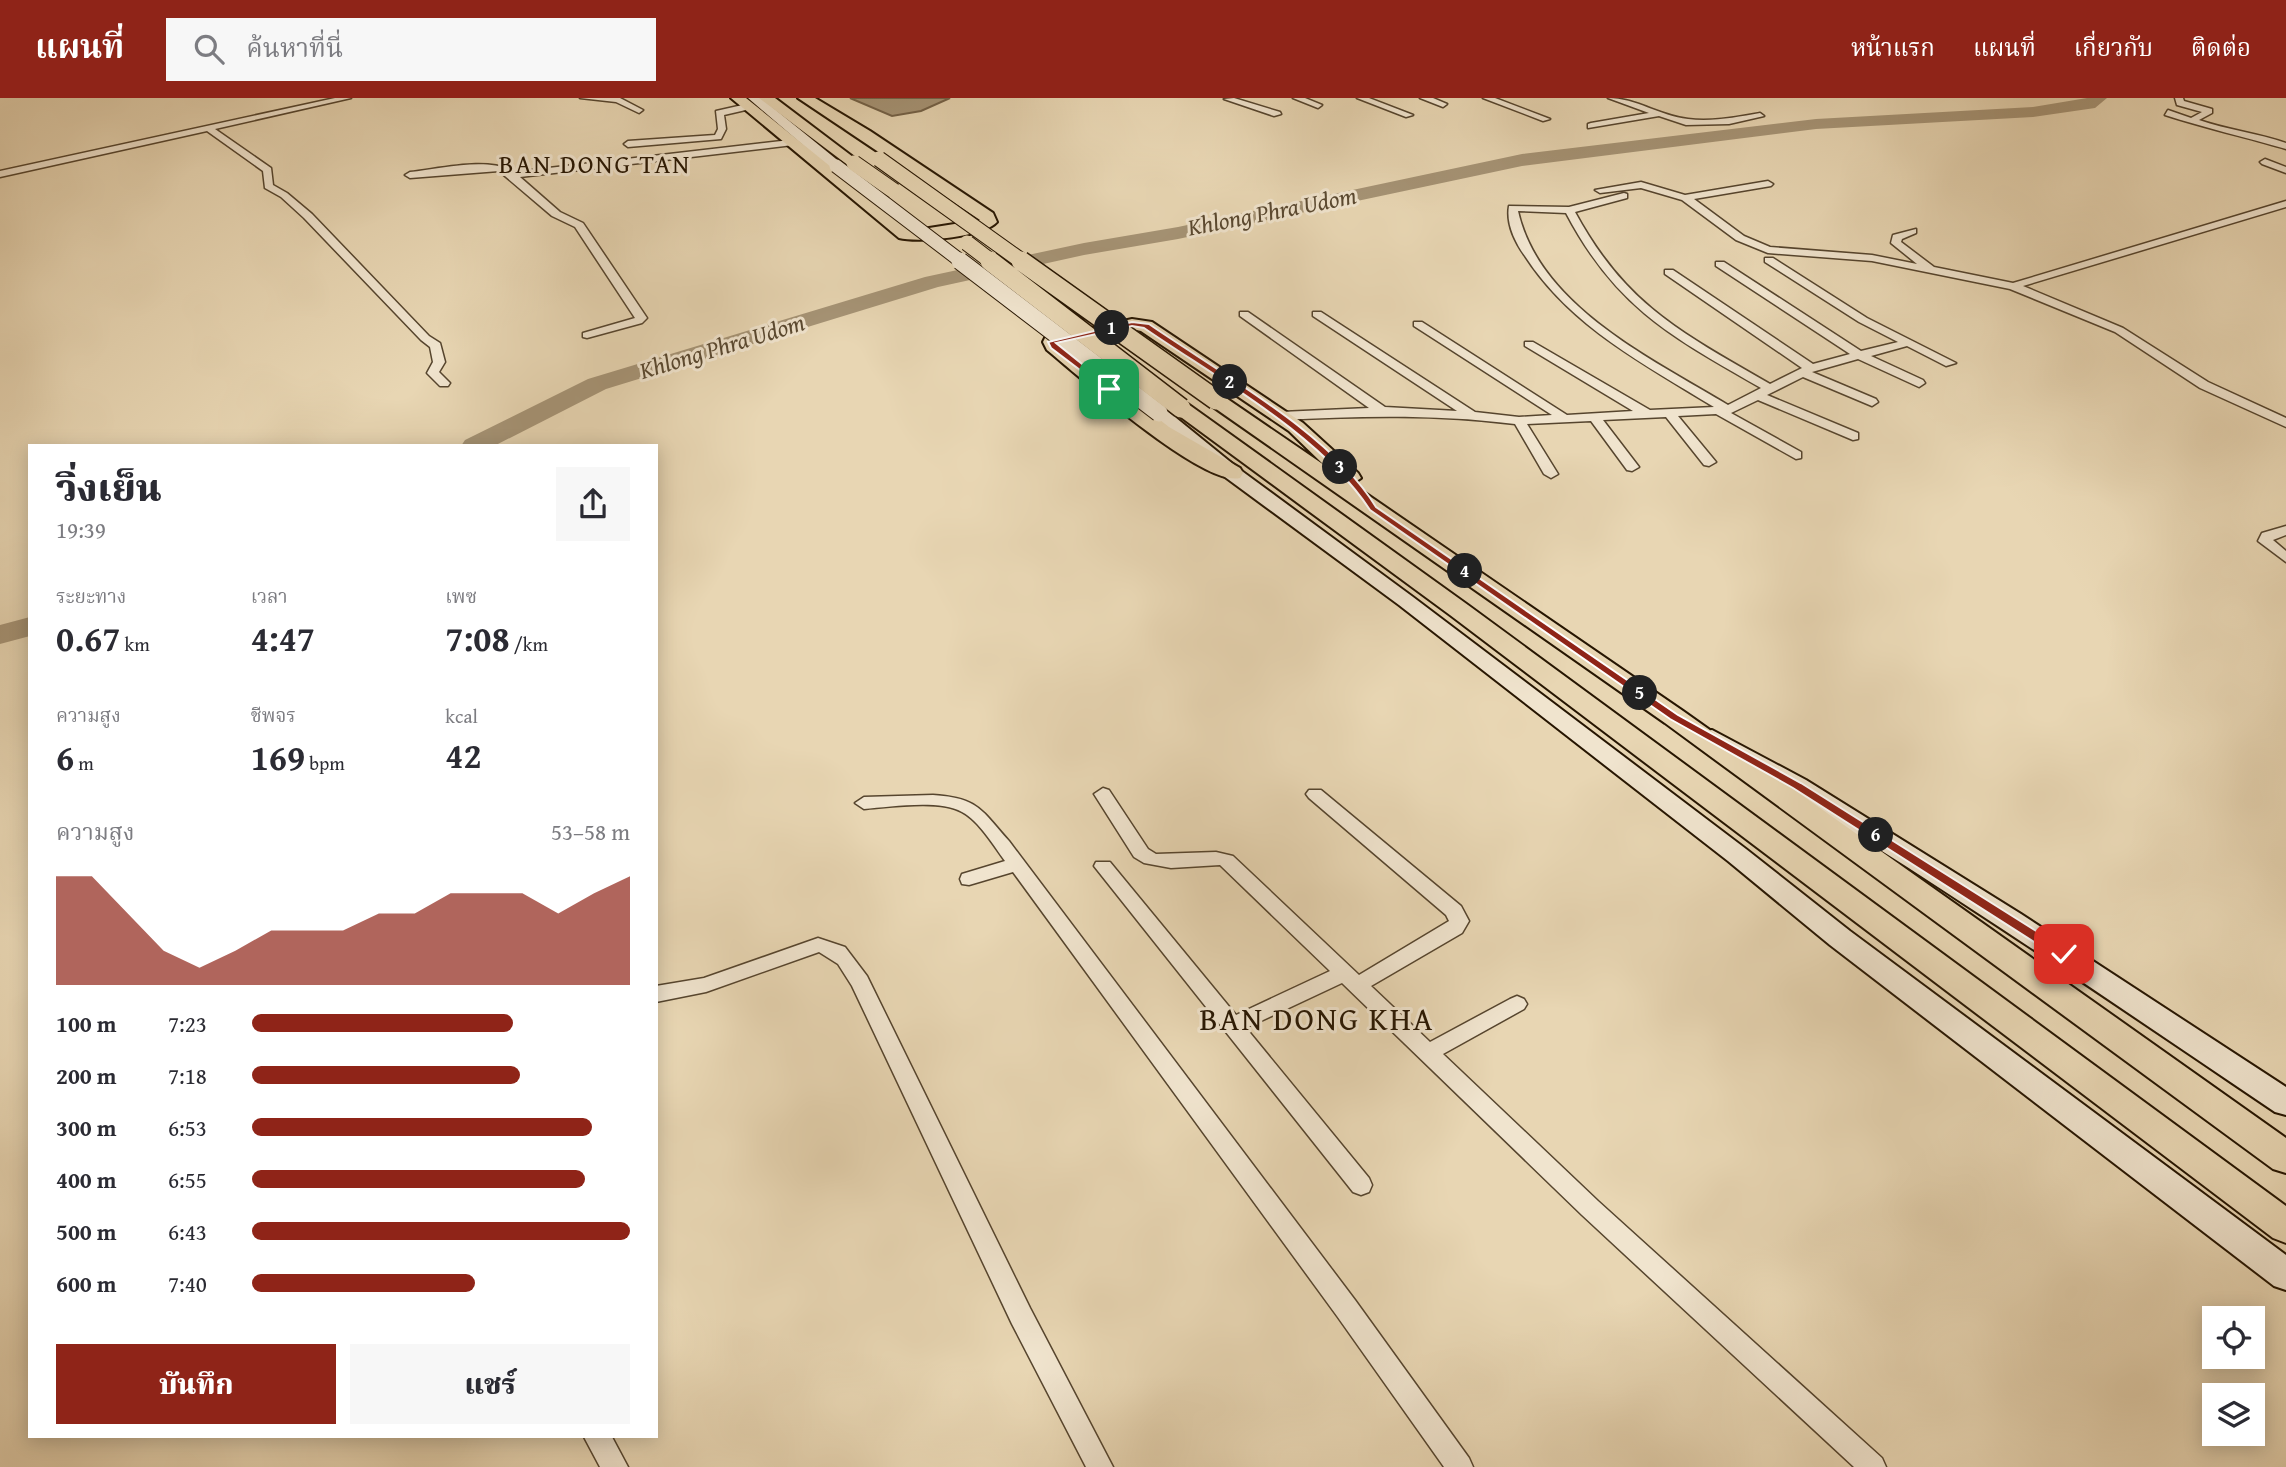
<!DOCTYPE html>
<html lang="th">
<head>
<meta charset="utf-8">
<style>
  :root { --surface:#fff; --page:#f7f7f7; --text:#2b2b33; --muted:#7c7c81; --accent:#8f2418 }
  body { margin:0; font-family:"Gentium Book Plus","Noto Serif Thai",serif; background:var(--page); color:var(--text); height:100vh; display:flex; flex-direction:column; font-size:26px; white-space:nowrap }
  * { box-sizing:border-box; margin:0 }
  p { font-size:23px; color:var(--muted) }
  .icon { flex:none; width:38px; height:38px; fill:none; stroke:currentColor; stroke-width:2; stroke-linecap:round; stroke-linejoin:round }
  .map { position:relative; flex:1; overflow:hidden }
  .details { position:absolute; left:28px; top:346px; width:630px; height:994px; display:flex; flex-direction:column; background:var(--surface); border-radius:0px; box-shadow:0 4px 18px #0003 }
  .details>* { flex:none }
  .buttons { position:absolute; left:2202px; top:1208px; display:grid; gap:14px }
  .buttons a { display:grid; place-items:center; width:63px; height:63px; border-radius:0px; background:var(--surface); box-shadow:0 4px 18px #0003; font-size:35px }
  .pin { position:absolute; display:grid; place-items:center; width:60px; height:60px; color:#fff; margin:-30px; border-radius:14px; box-shadow:0 4px 10px #0006 }
  .km { position:absolute; width:35px; height:35px; margin:-18px; border-radius:50%; background:#222; color:#fff; font-size:19px; line-height:35px; text-align:center }
  .round { display:grid; place-items:center; flex:none; width:74px; height:74px; border-radius:0px; background:var(--page) }
  .overview { display:flex; align-items:center; justify-content:space-between; height:119px; padding:0 28px }
  h1 { font-size:38px; font-weight:800; line-height:52px }
  .figures { display:grid; grid-template-columns:repeat(3,1fr); gap:10px; height:119px; padding:7px 28px }
  .figures div { display:grid; align-content:center }
  .figures b { font-size:35px; font-weight:800 }
  .figures small { font-size:19px; font-weight:400 }
  .figures p { font-size:19px }
  .chart { height:196px; padding:14px 28px }
  .chart p { display:flex; justify-content:space-between }
  .chart svg { width:100%; height:126px; margin-top:7px; fill:var(--accent); opacity:.7 }
  .primary-button { display:flex; gap:14px; margin-top:auto; padding:14px 28px }
  .primary-button a { flex:1; height:80px; border-radius:0px; background:var(--accent); color:#fff; font-size:28px; font-weight:800; line-height:80px; text-align:center }
  .primary-button a+a { background:var(--page); color:var(--text) }
  ul { padding:0 28px; list-style:none; font-size:23px }
  li { display:grid; grid-template-columns:112px 84px 1fr; align-items:center; height:52px }
  li i { height:18px; border-radius:9px; background:var(--accent) }
  header { display:flex; align-items:center; gap:42px; box-sizing:border-box; height:98px; padding:0 35px; background:var(--accent); color:#fff }
  header strong { font-size:33px }
  nav { display:flex; gap:38px; margin-inline-start:auto; font-size:24px }
  .search { width:490px; height:63px; background:var(--page); display:flex; align-items:center; gap:18px; box-sizing:border-box; padding:0 24px; border-radius:0px; color:var(--muted); font-size:26px }
  .map>svg:first-child { display:block }
</style>
</head>
<body>
<header>
<strong>แผนที่</strong>
<div class="search"><svg class="icon" aria-label="search" viewBox="0 0 24 24"><circle cx="10" cy="10" r="6"/><path d="M15 15l6 6"/></svg>ค้นหาที่นี่</div>
<nav><a>หน้าแรก</a><a>แผนที่</a><a>เกี่ยวกับ</a><a>ติดต่อ</a></nav>
</header>
<div class="map">
<svg width="2286" height="1369" viewBox="0 0 2286 1369">
  <rect width="100%" height="100%" fill="#e8d6b3"/>
  <filter id="stains"><feTurbulence type="fractalNoise" baseFrequency=".00286" numOctaves="4"/><feColorMatrix values="0 0 0 0 .2 0 0 0 0 .09 0 0 0 0 .02 0 0 0 .5 -.17"/></filter>
  <radialGradient id="worn" r=".72"><stop offset=".6" stop-color="#630" stop-opacity="0"/><stop offset="1" stop-color="#630" stop-opacity=".3"/></radialGradient>
  <path fill="#a69476" stroke="#736147" stroke-width="2" d="M850 0H950L921 13 892 18Z"/>
  <g fill="none" stroke-linecap="round" stroke-linejoin="round">
    <path fill="#a69476" fill-rule="evenodd" d="M2087 0H2107L2095 10 2033 19 1816 31 1522 68 1178 141 1084 157 938 189 606 291 494 348H461L465 342 588 281 925 179 1084 145 1178 129 1522 56 1816 21 2033 9Z
      M30 519V538L0 546V527Z"/>
    <defs>
      <path id="street" d="M335 0H351L215 31 271 70 273 87 287 95 312 116 429 238 440 245 445 264 439 274 450 285 448 288H440L427 275 433 264 430 249 421 242 304 120 281 99 265 90 263 73 207 33 0 79V73Z
        M580 0H620L643 12 639 15 616 4Z
        M1234 0 1280 14 1281 16 1274 18 1224 1Z
        M1293 0H1305L1322 7 1318 10Z
        M1357 0H1369L1413 17 1406 19Z
        M1420 0H1433L1447 6 1443 9Z
        M1483 0H1495L1550 21 1543 23Z
        M1608 0C1636 0 1660 18 1688 21 1712 24 1737 19 1760 15L1764 18 1729 26 1686 27 1659 18 1588 30V26L1591 25 1649 15Z
        M2175 0H2183L2184 3 2212 11V15L2199 22C2228 32 2257 35 2286 45V51C2245 39 2205 30 2165 17L2168 12 2191 20 2202 14 2177 7Z
        M747 6 750 11 724 17 726 31 721 41 628 49 624 46 628 43 715 37 718 31 716 13Z
        M790 42 793 43V47L520 79 560 114 583 125 647 220 642 225 587 240 583 239V235L635 220 575 129 552 118 499 73 410 80 405 77 410 74C439 71 489 58 514 74Z
        M2265 61 2286 69V75L2262 66 2260 64Z
        M1768 83 1773 86 1771 88 1694 101 1744 138 1770 149 1872 157 1917 166 1891 145 1893 137 1916 131V135L1902 141 1901 144 1934 169 2013 185 2286 103V109L2023 188 2123 230 2208 284 2286 320V329L2200 290 2115 234 2010 191 1872 163 1768 155 1736 142 1682 102 1641 90 1600 95 1595 92 1641 84 1685 97Z
        M1624 95 1627 96V100L1575 114C1625 207 1682 235 1770 286L1802 270 1665 176V172H1673L1813 266 1850 256 1716 168V164H1724L1861 253 1898 244 1859 224 1765 164V160H1773L1867 220 1956 265 1946 268 1907 248 1871 258 1923 282 1925 285 1919 289 1858 261 1812 274 1876 301 1878 304 1872 308 1803 279 1767 297 1858 335V341L1853 342 1758 302 1731 315 1801 354V360L1796 361 1716 316 1678 318 1716 364 1709 368 1704 367 1666 319 1603 322 1639 369 1632 373 1627 372 1591 323 1527 326 1558 376 1551 380 1544 376 1515 326C1436 316 1360 318 1281 322L1275 318 1281 314 1369 310 1240 218V214H1248L1385 309 1457 313 1313 218V214H1321L1475 314 1519 319 1552 317 1414 228V224H1422L1567 317 1633 313 1525 248V244H1533L1650 312 1714 309C1645 267 1570 228 1525 158 1515 144 1506 125 1509 108L1569 109ZM1518 113 1566 115C1616 210 1672 239 1761 290L1728 307C1652 261 1539 208 1518 113Z
        M2286 428V437L2273 442 2286 453V464L2258 443 2262 435Z
        M1103 690 1109 692 1148 751 1156 756 1216 754 1233 758 1359 877 1449 823 1446 817 1309 700 1306 696 1309 692H1321L1461 808 1469 823 1462 835 1371 888 1430 944 1510 901 1517 898 1524 901 1527 906 1524 911 1443 956 1598 1103 1882 1360 1886 1369H1854L1582 1117 1342 885 1246 930 1369 1080 1372 1087 1369 1094 1361 1097 1353 1094 1094 768 1096 764H1110L1236 917 1330 873 1220 767 1171 770 1144 765 1134 759 1094 696Z
        M933 697C979 700 981 712 1009 743L1355 1202 1469 1360 1473 1369H1444L1337 1218 1013 774 969 787 962 786 960 781 962 776 1005 763C994 748 979 723 962 714 939 701 890 709 864 711L855 705 864 699Z
        M818 840 845 849 867 878 1030 1210 1113 1369H1086L1012 1226 852 888 838 866 819 854 706 894 656 904V888L704 880Z
        M584 1339H612L628 1369H600Z"/>
      <path id="secondary" d="M748 0H761L841 65V71H831Z
        M1159 310 1165 311 1239 371 1413 499 1746 751 1850 833 2286 1157V1192L2274 1188 1830 847 1728 763 1399 507 1225 379 1153 319 1150 315Z
        M1712 632 1806 682 2021 816 2286 989V1017L2275 1014C2087 887 1900 759 1704 644L1700 639 1704 634Z"/>
      <path id="primary" d="M731 0H746L910 133 980 122 798 0H815L870 33 993 115 997 124C984 139 918 145 899 140Z
        M759 0H775L861 65 859 68H849Z
        M1132 221 1152 224 1303 325 1358 375 1361 380 1352 386 1683 613 2286 1040V1075L2273 1071 1665 625 1209 306 1206 302 1209 298H1223L1324 367 1289 333 1141 233 1132 231 1064 247 1169 329 1240 370 1243 375 1240 380C1203 389 1079 278 1047 252L1043 244 1045 240Z
        M1181 304 1188 306 1468 507 2286 1108V1145L2273 1140 1450 517 1174 314 1171 310 1174 306Z"/>
    </defs>
    <use href="#street" stroke="#56452e" stroke-width="3"/>
    <use href="#secondary" stroke="#261501" stroke-width="4"/>
    <use href="#primary" stroke="#261501" stroke-width="4"/>
    <use href="#street" fill="#f0e4ce" fill-rule="evenodd"/>
    <use href="#secondary" fill="#f0e4ce" fill-rule="evenodd"/>
    <use href="#primary" fill="#e8d6b3" fill-rule="evenodd"/>
    <defs>
      <path id="secondary-bridge-far1" d="M836 68 962 164"/>
      <path id="secondary-bridge" d="M960 163 1159 315"/>
      <path id="primary-bridge-far1" d="M879 61 1023 164
        M854 65 894 93
        M967 145 992 164"/>
      <path id="primary-bridge" d="M990 163 1181 310
        M1021 163 1216 302"/>
    </defs>
    <use href="#secondary-bridge-far1" stroke="#261501" stroke-width="15" stroke-linecap="butt"/>
    <use href="#secondary-bridge" stroke="#261501" stroke-width="19" stroke-linecap="butt"/>
    <use href="#primary-bridge-far1" stroke="#261501" stroke-width="17" stroke-linecap="butt"/>
    <use href="#primary-bridge" stroke="#261501" stroke-width="22" stroke-linecap="butt"/>
    <use href="#secondary-bridge-far1" stroke="#f0e4ce" stroke-width="13"/>
    <use href="#secondary-bridge" stroke="#f0e4ce" stroke-width="17"/>
    <use href="#primary-bridge-far1" stroke="#e8d6b3" stroke-width="15"/>
    <use href="#primary-bridge" stroke="#e8d6b3" stroke-width="19"/>
  </g>
  <path fill="#8f2418" stroke="#fff" stroke-width="2" d="M1132 224 1149 226C1220 275 1332 336 1376 409L1678 617 1801 685 2068 853V860H2059L1793 690 1670 621 1370 412C1321 337 1218 281 1144 230L1132 228 1056 245 1112 290 1109 294 1051 250 1048 244Z"/>
  <g text-anchor="middle" dominant-baseline="central" stroke-width="6" stroke-linejoin="round" paint-order="stroke">
    <g font-size="24" font-style="italic" fill="#594830" stroke="#f0e4ce">
      <text transform="translate(1272 113) rotate(-11)">Khlong Phra Udom</text>
      <text transform="translate(722 248) rotate(-17)">Khlong Phra Udom</text>
    </g>
    <g font-size="26" letter-spacing="2" fill="#261501" stroke="#f0e4ce">
      <text x="595" y="65">BAN DONG TAN</text>
    </g>
    <g font-size="32" letter-spacing="2" fill="#261501" stroke="#f0e4ce">
      <text x="1317" y="920">BAN DONG KHA</text>
    </g>
  </g>
  <rect width="100%" height="100%" filter="url(#stains)"/>
  <rect width="100%" height="100%" fill="url(#worn)"/>
</svg>
<div class="buttons">
<a><svg class="icon" aria-label="locate" viewBox="0 0 24 24"><circle cx="12" cy="12" r="6"/><path d="M12 2v4M12 18v4M2 12h4M18 12h4"/></svg></a>
<a><svg class="icon" aria-label="layers" viewBox="0 0 24 24"><path d="M12 4l9 5-9 5-9-5zM3 14l9 5 9-5"/></svg></a>
</div>
<div class="pin" style="left:1109px;top:291px;background:#1e9e55"><svg class="icon" aria-label="arrive" viewBox="0 0 24 24"><path d="M6 21V4h12l-3 4 3 4H6"/></svg></div>
<div class="pin" style="left:2064px;top:856px;background:#d93025"><svg class="icon" aria-label="check" viewBox="0 0 24 24"><path d="M5 12l5 5 9-10"/></svg></div>
<b class="km" style="left:1112px;top:230px">1</b>
<b class="km" style="left:1230px;top:284px">2</b>
<b class="km" style="left:1340px;top:369px">3</b>
<b class="km" style="left:1465px;top:473px">4</b>
<b class="km" style="left:1640px;top:595px">5</b>
<b class="km" style="left:1876px;top:737px">6</b>
<section class="details">
<div class="overview"><div><h1>วิ่งเย็น</h1><p>19:39</p></div><a class="round"><svg class="icon" aria-label="share" viewBox="0 0 24 24"><path d="M12 15V3M7 8l5-5 5 5M5 13v7h14v-7"/></svg></a></div>
<div class="figures">
<div><p>ระยะทาง</p><b>0.67<small> km</small></b></div>
<div><p>เวลา</p><b>4:47</b></div>
<div><p>เพซ</p><b>7:08<small> /km</small></b></div>
</div>
<div class="figures">
<div><p>ความสูง</p><b>6<small> m</small></b></div>
<div><p>ชีพจร</p><b>169<small> bpm</small></b></div>
<div><p>kcal</p><b>42</b></div>
</div>
<div class="chart"><p><span>ความสูง</span>53–58 m</p>
<svg viewBox="0 0 160 44" preserveAspectRatio="none"><path d="M0 44V6L10 6L20 19L30 32L40 38L50 32L60 25L70 25L80 25L90 19L100 19L110 12L120 12L130 12L140 19L150 12L160 6V44z"/></svg>
</div>
<ul>
<li><b>100 m</b>7:23<i style="width:69%"></i></li>
<li><b>200 m</b>7:18<i style="width:71%"></i></li>
<li><b>300 m</b>6:53<i style="width:90%"></i></li>
<li><b>400 m</b>6:55<i style="width:88%"></i></li>
<li><b>500 m</b>6:43<i style="width:100%"></i></li>
<li><b>600 m</b>7:40<i style="width:59%"></i></li>
</ul>
<div class="primary-button"><a>บันทึก</a><a>แชร์</a></div>
</section>
</div>
</body>
</html>
